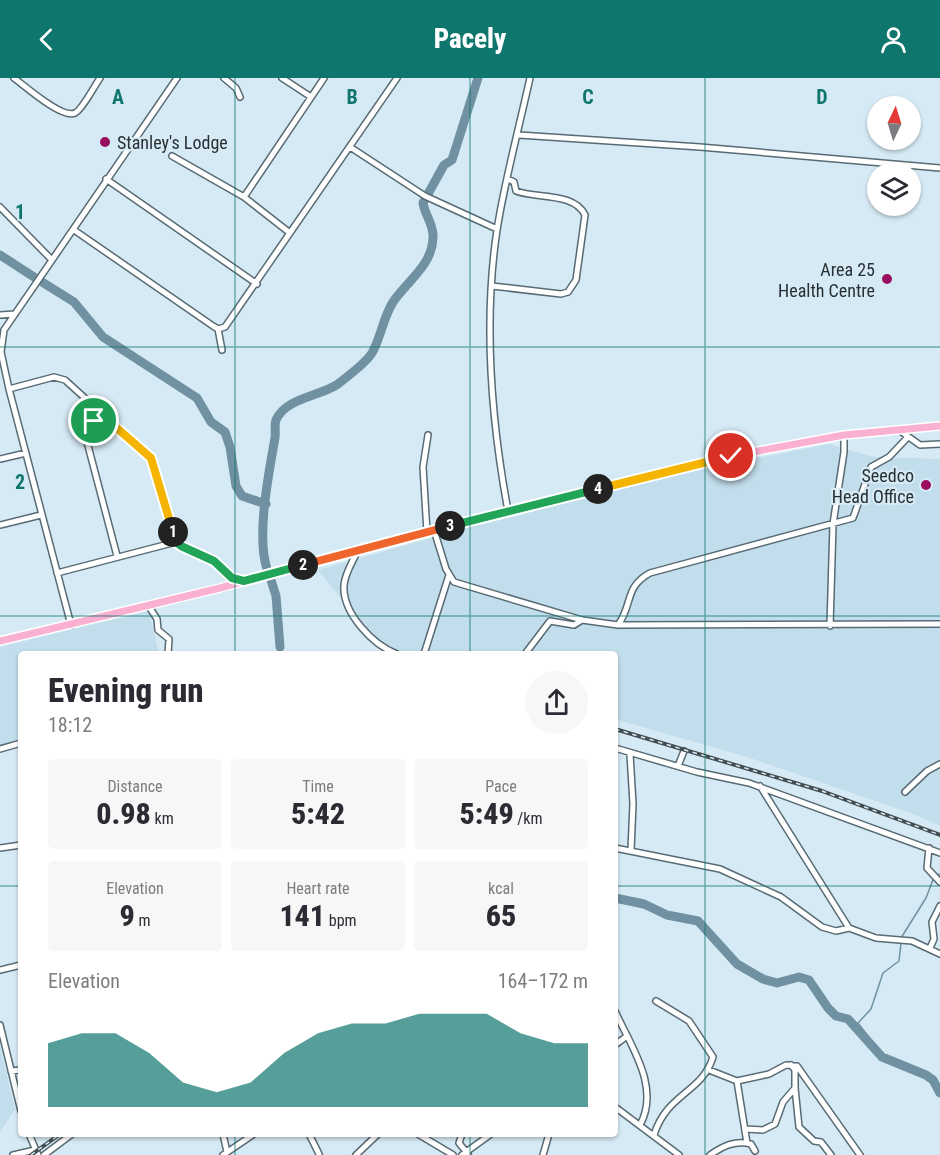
<!DOCTYPE html>
<html lang="en">
<head>
<meta charset="utf-8">
<style>
  :root { --surface:#fff; --page:#f7f7f7; --text:#2b2b33; --muted:#7c7c81; --accent:#0f766e }
  body { margin:0; font-family:"Roboto Condensed",sans-serif; background:var(--page); color:var(--text); height:100vh; display:flex; flex-direction:column; font-size:22px; white-space:nowrap }
  * { box-sizing:border-box; margin:0 }
  p { font-size:20px; color:var(--muted) }
  .icon { flex:none; width:33px; height:33px; fill:none; stroke:currentColor; stroke-width:2; stroke-linecap:round; stroke-linejoin:round }
  .map { position:relative; flex:1; overflow:hidden }
  .side { position:absolute; left:18px; top:573px; width:600px; height:486px; display:flex; flex-direction:column; background:var(--surface); border-radius:6px; box-shadow:0 2px 4px #0004 }
  .side>* { flex:none }
  .needle { width:39px; rotate:4deg }
  .controls { position:absolute; left:867px; top:18px; display:grid; gap:12px }
  .controls a { display:grid; place-items:center; width:54px; height:54px; border-radius:50%; background:var(--surface); box-shadow:0 2px 4px #0004; font-size:30px }
  .pin { position:absolute; display:grid; place-items:center; width:51px; height:51px; color:#fff; margin:-26px; border:3px solid #fff; border-radius:50%; box-shadow:0 2px 6px #0007 }
  .km { position:absolute; width:30px; height:30px; margin:-15px; border-radius:50%; background:#222; color:#fff; font-size:16px; line-height:30px; text-align:center }
  .round { display:grid; place-items:center; flex:none; width:63px; height:63px; border-radius:32px; background:var(--page) }
  .head { display:flex; align-items:center; justify-content:space-between; height:102px; padding:0 30px }
  h1 { font-size:33px; font-weight:800; line-height:45px }
  .stats { display:grid; grid-template-columns:repeat(3,1fr); gap:9px; height:102px; padding:6px 30px }
  .stats div { display:grid; align-content:center; border-radius:6px; background:var(--page); text-align:center }
  .stats b { font-size:30px; font-weight:800 }
  .stats small { font-size:16px; font-weight:400 }
  .stats p { font-size:16px }
  .chart { height:168px; padding:12px 30px }
  .chart p { display:flex; justify-content:space-between }
  .chart svg { width:100%; height:108px; margin-top:6px; fill:var(--accent); opacity:.7 }
  header { display:flex; justify-content:space-between; align-items:center; height:78px; padding:0 30px; background:var(--accent); color:#fff; font-size:27px; font-weight:800 }
  .map>svg:first-child { display:block }
</style>
</head>
<body>
<header><svg class="icon" aria-label="back" viewBox="0 0 24 24"><path d="M15 5l-7 7 7 7"/></svg>Pacely<svg class="icon" aria-label="person" viewBox="0 0 24 24"><circle cx="12" cy="8" r="4"/><path d="M4 21q1-7 8-7t8 7"/></svg></header>
<div class="map">
<svg width="940" height="1077" viewBox="0 0 940 1077">
  <rect width="100%" height="100%" fill="#d6eaf5"/>
  <path fill="#c2ddeb" d="M829 366 873 379 940 381V748L916 737 750 680 615 641V576H386L318 492 515 436 713 389Z
    M149 533 159 576H21V664L0 669V569Z
    M0 968 15 1031 0 1054Z"/>
  <g fill="none" stroke-linecap="round" stroke-linejoin="round">
    <path stroke="#7091a1" stroke-width="1.5" d="M901 860 926 820 934 799 940 796
      M868 965V958L858 945 871 931 883 895 899 883 901 865"/>
    <path stroke="#7091a1" stroke-width="9" d="M0 177 34 199
      M42 204 74 224 103 259 197 320 211 344 225 354 230 369 236 408 242 418 266 426
      M267 491C256 458 269 394 275 360 276 354 274 347 276 342 285 320 321 318 338 306 348 298 366 285 372 275 381 259 383 240 393 224 407 203 432 188 433 160 434 146 425 138 423 125L444 87 452 82 478 0
      M271 502 276 518 280 569
      M615 820 644 826 667 837 698 843 737 886 763 901 777 905 799 899 809 902 828 930 836 938 848 941 882 979 926 997 933 1002 940 1015"/>
    <defs>
      <path id="minor" d="M14 0C25 8 62 41 75 35 82 32 95 7 100 0
        M224 0 236 10 240 19
        M282 0 311 19
        M519 57 700 69 940 90
        M350 69 425 118 497 151
        M172 78 244 119
        M106 101 257 206
        M0 129 51 181
        M74 152 213 248 218 251 225 249 397 0
        M290 155 244 119 324 0
        M492 208 561 216 568 214 576 202 585 137C574 114 537 121 516 113L514 104 508 101
        M0 237 15 236
        M218 251 222 272
        M9 311 54 299 65 302 151 380 176 464 214 483 232 500 244 503
        M102 337 94 343 86 360 117 478
        M899 352 920 367 940 366
        M0 381 26 375
        M508 433C491 341 483 245 497 152 505 101 519 50 530 0
        M0 447 41 437
        M434 452 446 491 454 504 582 542 618 547 940 546
        M427 454 423 389 428 357
        M358 472C353 483 345 495 344 507 342 535 373 567 397 576
        M57 495 176 464
        M148 527 157 541 158 552 169 561 168 576
        M71 547 9 311 1 274 4 252 177 0
        M618 547C633 527 624 509 650 495L853 440 871 389 889 379 908 359
        M830 548 833 446 844 374V357
        M424 576 449 497
        M525 576 550 543 574 547 582 542
        M615 670 697 694 749 705 940 775
        M0 671 21 665
        M630 676 633 726 631 772
        M678 688 684 673
        M760 708 849 850 876 860 912 863 940 876
        M905 714 927 693 940 686
        M0 770 21 767
        M615 770 720 791 781 819 822 849 836 853 849 850
        M929 770 927 790 940 804
        M930 870 934 861 932 844 940 828
        M0 892 21 887
        M615 933C630 967 661 1009 640 1047
        M0 947 21 1033
        M615 967 627 958
        M709 992 737 1003 747 1065
        M11 993 21 992
        M737 1003 769 996 786 987 797 988 860 1077
        M795 1010 799 1049 814 1063 821 1064 831 1077
        M615 1029 679 1077
        M746 1051 763 1052 775 1046 783 1024 795 1010V992L791 987
        M29 1056 38 1077
        M223 1056 227 1074
        M309 1056 319 1076
        M418 1056 453 1077
        M462 1056 459 1065 468 1076
        M654 1057C667 1015 702 1015 713 979L689 943 656 923
        M13 1077 35 1072
        M44 1077 72 1056
        M223 1077 254 1056
        M356 1077 378 1056
        M462 1077 491 1056
        M543 1077 549 1056
        M710 1077C723 1068 735 1062 751 1066L755 1073"/>
      <path id="major" d="M0 563 220 510 508 433 731 378 844 357 940 348"/>
    </defs>
    <use href="#minor" stroke="#586a73" stroke-width="8"/>
    <use href="#major" stroke="#fff" stroke-width="10"/>
    <use href="#minor" stroke="#fff" stroke-width="5"/>
    <use href="#major" stroke="#f9b0d1" stroke-width="7"/>
    <defs>
      <path id="rail" d="M290 576H343
        M615 651 822 713 940 757
        M31 1077 60 1056"/>
    </defs>
    <use href="#rail" stroke="#434d52" stroke-width="4"/>
    <use href="#rail" stroke="#d6eaf5" stroke-width="1.5" stroke-dasharray="4.5" stroke-linecap="butt"/>
  </g>
  <g fill="none" stroke-linecap="round" stroke-linejoin="round">
    <defs>
      <path id="split-1" d="M94 343 102 337 151 380 173 454"/>
      <path id="split-2" d="M173 454 176 464 181 468 214 483 232 500 244 503 303 487"/>
      <path id="split-3" d="M303 487 450 448"/>
      <path id="split-4" d="M450 448 598 411"/>
      <path id="split-5" d="M598 411 731 378"/>
    </defs>
    <use href="#split-1" stroke="#fff" stroke-width="12"/>
    <use href="#split-2" stroke="#fff" stroke-width="12"/>
    <use href="#split-3" stroke="#fff" stroke-width="12"/>
    <use href="#split-4" stroke="#fff" stroke-width="12"/>
    <use href="#split-5" stroke="#fff" stroke-width="12"/>
    <use href="#split-1" stroke="#f5b400" stroke-width="8"/>
    <use href="#split-2" stroke="#22a559" stroke-width="8"/>
    <use href="#split-3" stroke="#f0652b" stroke-width="8"/>
    <use href="#split-4" stroke="#22a559" stroke-width="8"/>
    <use href="#split-5" stroke="#f5b400" stroke-width="8"/>
  </g>
  <path fill="none" stroke="#0f766e" stroke-width="1.5" stroke-opacity="0.55" d="M235 0V576M470 0V576M705 0V1077M0 269H940M0 538H940M0 808H21M615 808H940M235 1056V1077M470 1056V1077"/>
  <g fill="#9a0e5f" stroke="#d6eaf5" stroke-width="2">
    <circle cx="105" cy="64" r="6"/>
    <circle cx="887" cy="201" r="6"/>
    <circle cx="926" cy="407" r="6"/>
  </g>
  <g text-anchor="middle" dominant-baseline="central" stroke-width="4.5" stroke-linejoin="round" paint-order="stroke">
    <g font-size="18" fill="#272f33" stroke="#d6eaf5" text-anchor="end">
      <text x="117" y="64" text-anchor="start">Stanley's Lodge</text>
      <text x="875" y="191">Area 25<tspan x="875" dy="21">Health Centre</tspan></text>
      <text x="914" y="397">Seedco<tspan x="914" dy="21">Head Office</tspan></text>
    </g>
  </g>
  <g font-size="20" text-anchor="middle" font-weight="bold" fill="#0f766e" stroke="#d6eaf5" stroke-width="4.5" stroke-linejoin="round" paint-order="stroke">
    <text x="118" y="26">A</text>
    <text x="352" y="26">B</text>
    <text x="588" y="26">C</text>
    <text x="822" y="26">D</text>
    <text x="20" y="141">1</text>
    <text x="20" y="411">2</text>
  </g>
</svg>
<div class="controls">
<a><svg class="needle" viewBox="-14 -14 28 28"><path d="M0-13l5 13h-10z" fill="#e53935"/><path d="M0 13l5-13h-10z" fill="#7c7c81"/></svg></a>
<a><svg class="icon" aria-label="layers" viewBox="0 0 24 24"><path d="M12 4l9 5-9 5-9-5zM3 14l9 5 9-5"/></svg></a>
</div>
<div class="pin" style="left:94px;top:343px;background:#1e9e55"><svg class="icon" aria-label="arrive" viewBox="0 0 24 24"><path d="M6 21V4h12l-3 4 3 4H6"/></svg></div>
<div class="pin" style="left:731px;top:378px;background:#d93025"><svg class="icon" aria-label="check" viewBox="0 0 24 24"><path d="M5 12l5 5 9-10"/></svg></div>
<b class="km" style="left:173px;top:454px">1</b>
<b class="km" style="left:303px;top:487px">2</b>
<b class="km" style="left:450px;top:448px">3</b>
<b class="km" style="left:598px;top:411px">4</b>
<section class="side">
<div class="head"><div><h1>Evening run</h1><p>18:12</p></div><a class="round"><svg class="icon" aria-label="share" viewBox="0 0 24 24"><path d="M12 15V3M7 8l5-5 5 5M5 13v7h14v-7"/></svg></a></div>
<div class="stats">
<div><p>Distance</p><b>0.98<small> km</small></b></div>
<div><p>Time</p><b>5:42</b></div>
<div><p>Pace</p><b>5:49<small> /km</small></b></div>
</div>
<div class="stats">
<div><p>Elevation</p><b>9<small> m</small></b></div>
<div><p>Heart rate</p><b>141<small> bpm</small></b></div>
<div><p>kcal</p><b>65</b></div>
</div>
<div class="chart"><p><span>Elevation</span>164–172 m</p>
<svg viewBox="0 0 160 44" preserveAspectRatio="none"><path d="M0 44V18L10 14L20 14L30 22L40 34L50 38L60 34L70 22L80 14L90 10L100 10L110 6L120 6L130 6L140 14L150 18L160 18V44z"/></svg>
</div>
</section>
</div>
</body>
</html>
